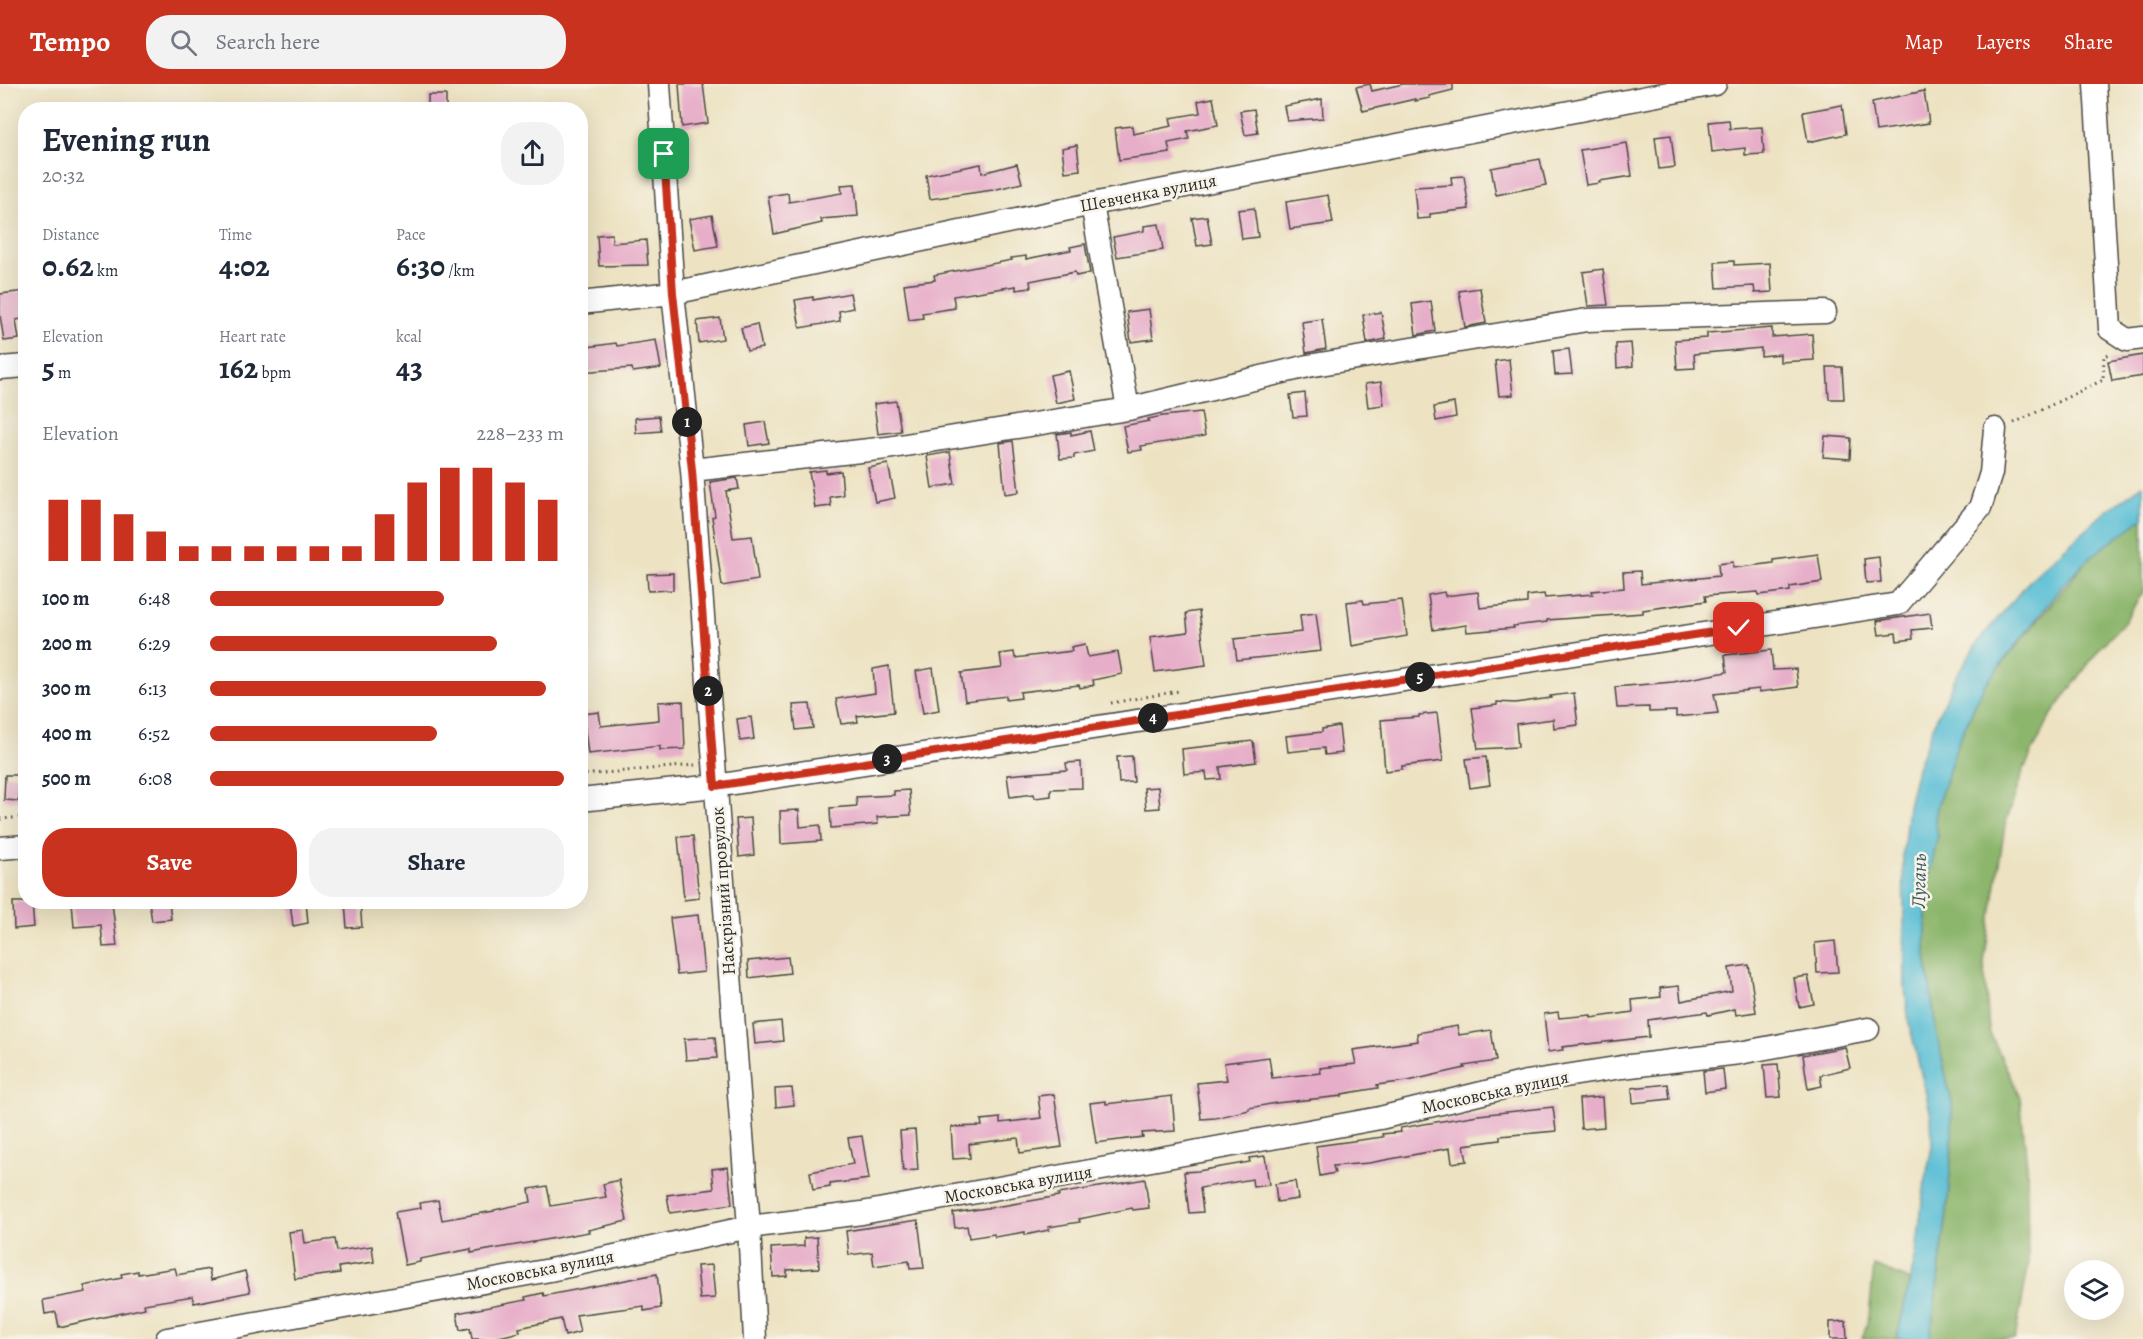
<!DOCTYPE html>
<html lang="en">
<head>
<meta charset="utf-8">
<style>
  :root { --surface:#fff; --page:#f2f2f3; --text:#1f2937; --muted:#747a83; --accent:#c8321e }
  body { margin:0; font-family:Alegreya,serif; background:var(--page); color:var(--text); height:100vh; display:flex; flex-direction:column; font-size:22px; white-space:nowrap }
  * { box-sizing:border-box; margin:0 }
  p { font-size:20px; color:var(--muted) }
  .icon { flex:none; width:33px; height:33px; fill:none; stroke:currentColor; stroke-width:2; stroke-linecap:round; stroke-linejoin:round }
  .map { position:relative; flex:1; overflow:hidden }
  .details { position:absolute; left:18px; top:18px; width:570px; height:807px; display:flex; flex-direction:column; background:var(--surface); border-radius:24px; box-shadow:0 6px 24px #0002 }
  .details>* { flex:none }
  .fabs { position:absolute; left:2064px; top:1176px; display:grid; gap:12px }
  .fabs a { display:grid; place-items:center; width:60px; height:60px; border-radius:50%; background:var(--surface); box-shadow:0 6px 24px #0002; font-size:30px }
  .pin { position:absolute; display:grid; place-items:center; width:51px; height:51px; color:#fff; margin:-26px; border-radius:12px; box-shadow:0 3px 9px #0006 }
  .km { position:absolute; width:30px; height:30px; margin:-15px; border-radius:50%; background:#222; color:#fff; font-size:16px; line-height:30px; text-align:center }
  .round { display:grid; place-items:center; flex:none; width:63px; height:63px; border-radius:24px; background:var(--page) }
  .overview { display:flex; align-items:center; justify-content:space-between; height:102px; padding:0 24px }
  h1 { font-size:33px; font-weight:700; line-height:45px }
  .metrics { display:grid; grid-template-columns:repeat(3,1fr); gap:9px; height:102px; padding:6px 24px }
  .metrics div { display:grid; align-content:center }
  .metrics b { font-size:30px; font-weight:700 }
  .metrics small { font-size:16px; font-weight:400 }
  .metrics p { font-size:16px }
  .chart { height:168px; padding:12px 24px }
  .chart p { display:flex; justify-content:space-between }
  .chart svg { width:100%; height:108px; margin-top:6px; stroke:var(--accent); stroke-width:6 }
  .action { display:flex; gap:12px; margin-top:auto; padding:12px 24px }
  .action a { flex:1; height:69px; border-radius:24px; background:var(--accent); color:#fff; font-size:24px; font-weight:700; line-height:69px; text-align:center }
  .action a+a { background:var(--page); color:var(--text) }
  ul { padding:0 24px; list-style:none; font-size:20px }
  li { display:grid; grid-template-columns:96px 72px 1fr; align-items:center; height:45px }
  li i { height:15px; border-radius:8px; background:var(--accent) }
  header { display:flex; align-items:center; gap:36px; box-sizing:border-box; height:84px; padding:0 30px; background:var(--accent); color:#fff }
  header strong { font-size:28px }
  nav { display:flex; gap:33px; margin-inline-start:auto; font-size:21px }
  .search { width:420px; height:54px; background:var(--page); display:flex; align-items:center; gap:15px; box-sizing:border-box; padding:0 21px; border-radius:24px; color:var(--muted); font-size:22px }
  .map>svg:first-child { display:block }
</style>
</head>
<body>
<header>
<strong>Tempo</strong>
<div class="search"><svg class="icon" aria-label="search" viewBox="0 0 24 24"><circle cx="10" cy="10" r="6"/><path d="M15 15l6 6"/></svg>Search here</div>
<nav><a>Map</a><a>Layers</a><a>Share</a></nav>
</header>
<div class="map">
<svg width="2143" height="1255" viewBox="0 0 2143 1255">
  <rect width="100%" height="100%" fill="#f7f3e8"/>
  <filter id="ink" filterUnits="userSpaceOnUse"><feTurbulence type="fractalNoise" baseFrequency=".0167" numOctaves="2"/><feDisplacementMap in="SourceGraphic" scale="12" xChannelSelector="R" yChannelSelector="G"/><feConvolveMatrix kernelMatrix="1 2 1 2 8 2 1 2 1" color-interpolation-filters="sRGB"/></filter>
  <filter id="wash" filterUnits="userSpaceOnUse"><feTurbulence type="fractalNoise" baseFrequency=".008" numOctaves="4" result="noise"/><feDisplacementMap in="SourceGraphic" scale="24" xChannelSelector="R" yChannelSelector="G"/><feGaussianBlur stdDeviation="1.35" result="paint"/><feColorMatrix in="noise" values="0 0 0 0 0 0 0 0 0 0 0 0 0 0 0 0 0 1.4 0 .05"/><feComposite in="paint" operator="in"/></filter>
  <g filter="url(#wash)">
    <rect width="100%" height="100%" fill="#ede3c3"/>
    <path fill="#8db66d" stroke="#5c704c" stroke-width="1.5" d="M2143 428V508L2122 541 2100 564 2050 633 2023 687 2005 741 1984 879 1989 947 2020 1013 2027 1082 2028 1184 2015 1255H1930L1947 1128 1952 1062V1020L1936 948 1926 871V807L1937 749 1935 735 1938 719 1959 656 1984 602 2088 475Z
      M1874 1182 1910 1196 1897 1255H1862L1869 1233Z"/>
    <path fill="#58bed5" stroke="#427480" stroke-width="1.5" d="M2143 401V434L2088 475 2064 500 1984 602 1959 656 1938 719 1935 735 1938 751 1926 807V871L1936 948 1952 1019V1062L1947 1128 1930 1255H1897L1916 1170 1923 1111 1932 1062 1931 1031 1909 939 1905 904 1903 769 1908 722 1917 684 1937 633 1956 592 1978 558 2031 495 2105 428Z"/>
    <g id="blocks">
      <path fill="#e7aec9" d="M679 0H703L708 39 682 43Z
        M1370 0 1372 7 1403 0H1453V6L1429 12 1430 14 1415 17V15L1363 27 1356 3Z
        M1924 7 1929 39 1876 47 1872 18Z
        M428 11H446V26H428Z
        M1213 14 1218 41 1187 47 1189 55 1168 59 1170 69 1119 76 1115 44 1132 42 1133 50 1172 42 1170 34 1200 29 1198 17Z
        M1322 15 1323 34 1287 37 1284 22Z
        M1842 21 1846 50 1808 58 1803 28Z
        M1254 25 1258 49 1245 51 1240 27Z
        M1729 36 1730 45 1762 43 1764 70 1745 71V64L1712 68 1709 38Z
        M1671 51 1675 83 1659 85 1655 53Z
        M1627 59 1632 92 1599 97 1600 99 1586 101 1580 66Z
        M1077 61 1080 86 1065 88 1062 64Z
        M1540 75 1546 101 1496 111 1491 84Z
        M981 80 982 89 1017 80 1022 99 993 106 930 115 926 91Z
        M1464 92 1469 125 1430 130V134L1417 135 1414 103 1452 101 1451 93Z
        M855 100 858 132 821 135 822 139 774 150 768 112 788 109 789 118 842 109 841 101Z
        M1328 111 1333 139 1290 145 1286 118Z
        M1254 124 1258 153 1242 155 1238 126Z
        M712 131 718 162 695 166 689 135Z
        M1207 132 1212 160 1197 162 1192 134Z
        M1159 140 1163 166 1117 173 1113 153 1144 147V142Z
        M612 150V159L646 156 648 181 599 182 597 151Z
        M1085 160 1090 189 1076 192 1075 188 1030 197 1031 204 1016 206V202L953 212 955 224 922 229 923 234 909 236 904 200 935 196 934 191 1012 176 1011 174 1026 172V175L1071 166 1070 163Z
        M1734 177V181L1770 179 1772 208 1755 209 1754 202 1717 204 1715 178Z
        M1603 185 1608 221 1588 222 1583 188Z
        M1480 204 1486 239 1465 243 1459 207Z
        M26 207V234L16 236 19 255 4 257 0 231V210Z
        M850 209 853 224 839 227 840 237 800 244 795 216 813 213V216Z
        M1431 217 1435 247 1416 251 1412 220Z
        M1149 225 1153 255 1131 258 1127 228Z
        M1381 228 1386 255 1367 259 1363 231Z
        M720 234 723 255 699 259 697 237Z
        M1322 235 1326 265 1306 269 1302 238Z
        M757 240 762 264 747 267 741 244Z
        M1772 244V253L1812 250 1814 276 1780 278V270L1761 272V264L1694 270 1695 284 1677 285 1675 256 1707 254V249Z
        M656 256 661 284 633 288 632 284 580 288V264L616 259 617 262Z
        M1631 259 1633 282 1617 284 1616 260Z
        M1569 265 1572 290 1555 291 1553 267Z
        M2143 271V292L2112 297 2108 277Z
        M1509 275 1513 311 1499 312 1495 277Z
        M1827 283H1842L1844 315H1829Z
        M1069 287 1075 315 1056 319 1050 291Z
        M1381 298 1384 321 1368 323 1365 300Z
        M1305 309 1307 332 1293 333 1290 311Z
        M896 317 901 347 878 350 874 320Z
        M1454 319 1456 333 1436 337 1434 323Z
        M1201 328 1205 352 1141 362 1142 366 1128 368 1123 342 1149 337 1148 335 1163 332Z
        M659 332 661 347 636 349 635 334Z
        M765 338 769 359 749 362 746 341Z
        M1090 347 1094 367 1074 371V374L1060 375 1057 350 1071 348V351Z
        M1825 352 1851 354 1850 375 1823 373Z
        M1013 357 1019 408 1005 410 1000 359Z
        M950 368 955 400 932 404 927 372Z
        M888 380 895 414 875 418 868 384Z
        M826 386V389L841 387 843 411 830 413 831 422 815 424 809 388Z
        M737 394 739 405 726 407 733 454 752 452 758 496 722 502 712 433 715 432 710 398Z
        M1818 470 1822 498 1790 503V507L1759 511 1758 508 1705 512 1706 517 1643 526V529L1547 536V538L1513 542 1514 544 1467 548 1466 541 1433 546 1428 511 1444 508 1445 512 1478 508 1480 524 1527 519V512L1544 510 1545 514 1593 510 1592 507 1624 504 1623 488 1640 487 1641 500 1719 492 1718 480 1733 478V484L1773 479V476Z
        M1879 473 1881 498 1866 499 1864 475Z
        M673 489V506L648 507 647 490Z
        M1363 516 1364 520 1402 516 1407 552 1352 562 1347 518Z
        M1199 527 1206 581 1155 588 1150 553 1188 548 1186 529Z
        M1316 529 1321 567 1237 576 1234 555 1302 548 1300 531Z
        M1930 529 1932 544 1912 546 1913 555 1897 557 1896 549 1879 551 1877 537Z
        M1085 560 1088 573 1118 568 1122 590 1093 596 1094 601 1080 604 1079 601 1020 608 1021 614 1006 616V612L965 617 961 589 1002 584 1000 570 1014 568 1015 574 1072 567 1071 563Z
        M1771 566 1773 586 1796 585 1798 603 1759 608V605L1714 610 1718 629 1676 633V627L1649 628V623L1617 624 1615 603 1673 598 1727 588 1725 571Z
        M889 582 894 628 857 632 858 638 841 640 836 615 875 609 873 585Z
        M933 584 939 626 923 629 916 587Z
        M1574 609 1578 641 1554 644 1553 635 1516 640 1518 663 1478 665 1472 624 1497 621V618L1515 619 1551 614 1550 612Z
        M683 617 685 665 660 666V662L588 670 583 630 599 628 601 642 659 636 658 618Z
        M810 620 813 644 796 646 793 621Z
        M1437 629 1443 677 1402 682V685L1385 687 1381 636 1419 633V631Z
        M751 633 754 655 740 657 737 635Z
        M1339 642 1342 669 1325 671 1324 664 1288 668 1286 652 1322 648V645Z
        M1253 657 1256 678 1220 683 1221 695 1207 696 1206 688 1184 690 1182 665Z
        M1132 672 1134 698 1119 699 1117 673Z
        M1486 673 1490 701 1470 704 1466 675Z
        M1081 678 1082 704 1051 705V712L1035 714 1034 710 1010 713 1007 691 1067 686 1066 679Z
        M5 691H20L19 717 4 716Z
        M1158 703 1160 724 1146 725 1144 704Z
        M909 706 911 731 877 733 878 740 831 744 830 724 857 722 856 713 894 711V707Z
        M799 726 800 743 820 741 821 757 781 760 780 727Z
        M751 734 754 771 739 773 736 735Z
        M693 752 699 814 684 816 678 753Z
        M13 818H32L34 843 14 845Z
        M72 818H112L117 862 103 863 101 841 74 843Z
        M149 818H169L171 835 152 837Z
        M290 818H306L308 839 293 842Z
        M345 818H360L362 843 347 844Z
        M698 831 704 888 677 891 670 834Z
        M1835 857 1838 888 1817 889 1815 859Z
        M788 873 790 889 749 894 748 877Z
        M1749 881 1756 928 1736 931 1735 925 1708 931 1707 928 1648 936 1649 953 1562 963 1563 966 1548 968 1544 930 1558 928 1559 934 1591 931V934L1633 928 1632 916 1661 913 1660 904 1679 902 1681 917 1732 907 1729 884Z
        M1808 892 1814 920 1799 923 1794 894Z
        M781 937 783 957 755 960 753 940Z
        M1457 942 1459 951 1491 946 1496 977 1464 982 1465 984 1408 997 1377 1001 1378 1004 1342 1010V1012L1276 1019 1249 1024V1026L1215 1034 1201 1035 1197 999 1227 996 1224 979 1269 973 1272 994 1321 989 1320 984 1356 980 1353 966 1418 957 1417 949Z
        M715 953 717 974 686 976 684 955Z
        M1845 963 1850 984 1820 991 1822 1002 1808 1005 1803 971Z
        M1778 980 1781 1013 1767 1014 1764 981Z
        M1723 985 1725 1005 1705 1008 1703 987Z
        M1668 1000 1670 1015 1633 1019 1632 1004Z
        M792 1004 794 1021 776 1023 775 1005Z
        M1054 1010 1062 1063 1020 1069 1018 1054 969 1060 970 1074 953 1075 951 1043 982 1042 981 1036 1000 1034V1039L1041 1034 1038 1012Z
        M1172 1012 1175 1047 1142 1049 1143 1053 1096 1059 1090 1019 1106 1017V1020Z
        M1602 1013 1604 1043 1581 1045 1579 1015Z
        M1553 1023 1556 1047 1500 1052V1056L1464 1061 1467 1077 1452 1079 1450 1064 1369 1079 1333 1082 1335 1089 1320 1092 1316 1062 1383 1053 1382 1050 1401 1048 1400 1044 1478 1031Z
        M915 1046 918 1086 903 1087 900 1047Z
        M862 1052 869 1095 830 1100V1103L813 1106 810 1088 853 1080 848 1054Z
        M1265 1072 1269 1101 1253 1103 1252 1095 1200 1104 1203 1128 1189 1129 1184 1088 1198 1087 1250 1078 1249 1074Z
        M728 1083 732 1120 670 1129 667 1111 714 1105 712 1085Z
        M1145 1095 1149 1124 1133 1126 1132 1124 1079 1135 1080 1138 1048 1143 1049 1146 1025 1151V1148L995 1153 994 1150 969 1154 967 1142 955 1144 953 1129 1007 1121 1059 1112 1058 1110Z
        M619 1096 627 1137 588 1146 589 1148 471 1169V1165L420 1175V1178L405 1181 395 1128 421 1124 420 1119 438 1116 442 1136 494 1127V1126L531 1118 529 1105 547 1102 551 1122 606 1113 603 1100Z
        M1295 1097 1298 1115 1277 1118 1275 1100Z
        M918 1136 924 1184 910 1185 909 1177 874 1182 872 1168 849 1171 846 1147Z
        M303 1146 305 1159 335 1155 337 1167 372 1162 374 1178 339 1183 340 1189 295 1195 289 1148Z
        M817 1153 819 1184 787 1186V1192L773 1193 771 1164 804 1162V1154Z
        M712 1181 715 1214 700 1215 697 1182Z
        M175 1184 177 1191 209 1185 211 1196 245 1187 250 1208 194 1219 193 1212 144 1220 145 1224 59 1243 56 1228 45 1230 43 1216 86 1208 84 1202 122 1194 121 1190 138 1187V1190Z
        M657 1190 661 1224 644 1227V1222L576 1231 580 1248 565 1252 561 1235 519 1244 520 1248 491 1255H472L470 1244 460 1246 457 1229 526 1216 525 1213 543 1209 544 1212Z
        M1846 1237 1847 1255H1830V1238Z"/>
    </g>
  </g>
  <g filter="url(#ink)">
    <use href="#blocks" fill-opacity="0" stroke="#484742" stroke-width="1.5"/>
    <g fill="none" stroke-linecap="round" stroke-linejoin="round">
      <defs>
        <path id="minor" d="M659 0 673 209 692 386 749 1143 755 1255
          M2095 0 2110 245 2127 256 2143 254
          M1092 120 1128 325
          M580 219 673 209 1092 120 1715 0
          M0 284 26 282
          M692 386 887 364 1128 325 1308 282 1587 236 1825 228
          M580 716 715 702 1898 520 1980 424 1991 389 1995 345
          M0 764 26 762
          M167 1255 550 1186 749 1143 862 1129 1380 1034 1527 998 1622 983 1739 969 1868 945"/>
      </defs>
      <use href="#minor" stroke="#484742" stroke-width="25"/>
      <path stroke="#484742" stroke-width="3" stroke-dasharray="1.5 4.5" stroke-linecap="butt" d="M2014 339 2103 296 2104 272 2110 270
        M1111 619 1179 607V610
        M580 691 695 681
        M0 735 26 733"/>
      <use href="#minor" stroke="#fff" stroke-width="22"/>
    </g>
  </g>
  <g fill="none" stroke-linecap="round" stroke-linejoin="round" filter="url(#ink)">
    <defs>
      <path id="route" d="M664 70 673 209 692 386 715 702 1739 544"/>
    </defs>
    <use href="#route" stroke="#fff" stroke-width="12"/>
    <use href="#route" stroke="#c8321e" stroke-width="8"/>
  </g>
  <g text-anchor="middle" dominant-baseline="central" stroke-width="5" stroke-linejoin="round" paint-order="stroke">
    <g font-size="18" fill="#2b2b2b" stroke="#f7f3e8">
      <text transform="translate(1148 109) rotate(-11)">Шевченка вулиця</text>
      <text transform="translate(723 807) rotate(-94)">Наскрізний провулок</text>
      <text transform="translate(1495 1008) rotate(-12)">Московська вулиця</text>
      <text transform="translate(1018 1100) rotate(-10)">Московська вулиця</text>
      <text transform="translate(540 1186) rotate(-11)">Московська вулиця</text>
    </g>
    <g font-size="20" font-style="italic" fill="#38575e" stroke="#f7f3e8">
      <text transform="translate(1919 797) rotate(-89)">Лугань</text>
    </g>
  </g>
</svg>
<div class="fabs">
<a><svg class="icon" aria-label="layers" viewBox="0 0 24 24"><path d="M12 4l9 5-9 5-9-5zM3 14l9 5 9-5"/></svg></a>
</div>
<div class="pin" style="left:664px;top:70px;background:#1e9e55"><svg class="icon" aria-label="arrive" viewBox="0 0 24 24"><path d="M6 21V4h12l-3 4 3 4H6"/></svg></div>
<div class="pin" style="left:1739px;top:544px;background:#d93025"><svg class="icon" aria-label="check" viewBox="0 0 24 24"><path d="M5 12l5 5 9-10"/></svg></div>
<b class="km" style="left:687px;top:338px">1</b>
<b class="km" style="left:708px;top:607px">2</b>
<b class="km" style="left:887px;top:675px">3</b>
<b class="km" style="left:1153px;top:634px">4</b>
<b class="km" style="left:1420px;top:593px">5</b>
<section class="details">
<div class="overview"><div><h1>Evening run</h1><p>20:32</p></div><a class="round"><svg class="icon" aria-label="share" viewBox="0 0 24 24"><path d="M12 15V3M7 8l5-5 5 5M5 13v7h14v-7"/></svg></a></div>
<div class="metrics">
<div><p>Distance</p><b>0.62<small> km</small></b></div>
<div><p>Time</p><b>4:02</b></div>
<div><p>Pace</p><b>6:30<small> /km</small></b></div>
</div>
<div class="metrics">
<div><p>Elevation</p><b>5<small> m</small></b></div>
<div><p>Heart rate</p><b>162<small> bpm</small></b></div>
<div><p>kcal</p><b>43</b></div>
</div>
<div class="chart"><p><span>Elevation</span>228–233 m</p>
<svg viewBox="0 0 160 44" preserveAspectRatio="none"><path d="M5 44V19M15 44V19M25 44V25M35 44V32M45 44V38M55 44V38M65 44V38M75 44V38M85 44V38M95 44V38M105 44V25M115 44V12M125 44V6M135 44V6M145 44V12M155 44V19"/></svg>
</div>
<ul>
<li><b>100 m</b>6:48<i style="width:66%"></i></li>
<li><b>200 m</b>6:29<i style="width:81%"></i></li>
<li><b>300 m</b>6:13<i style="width:95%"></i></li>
<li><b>400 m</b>6:52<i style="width:64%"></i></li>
<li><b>500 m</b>6:08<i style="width:100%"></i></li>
</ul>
<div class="action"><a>Save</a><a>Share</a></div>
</section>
</div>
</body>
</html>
